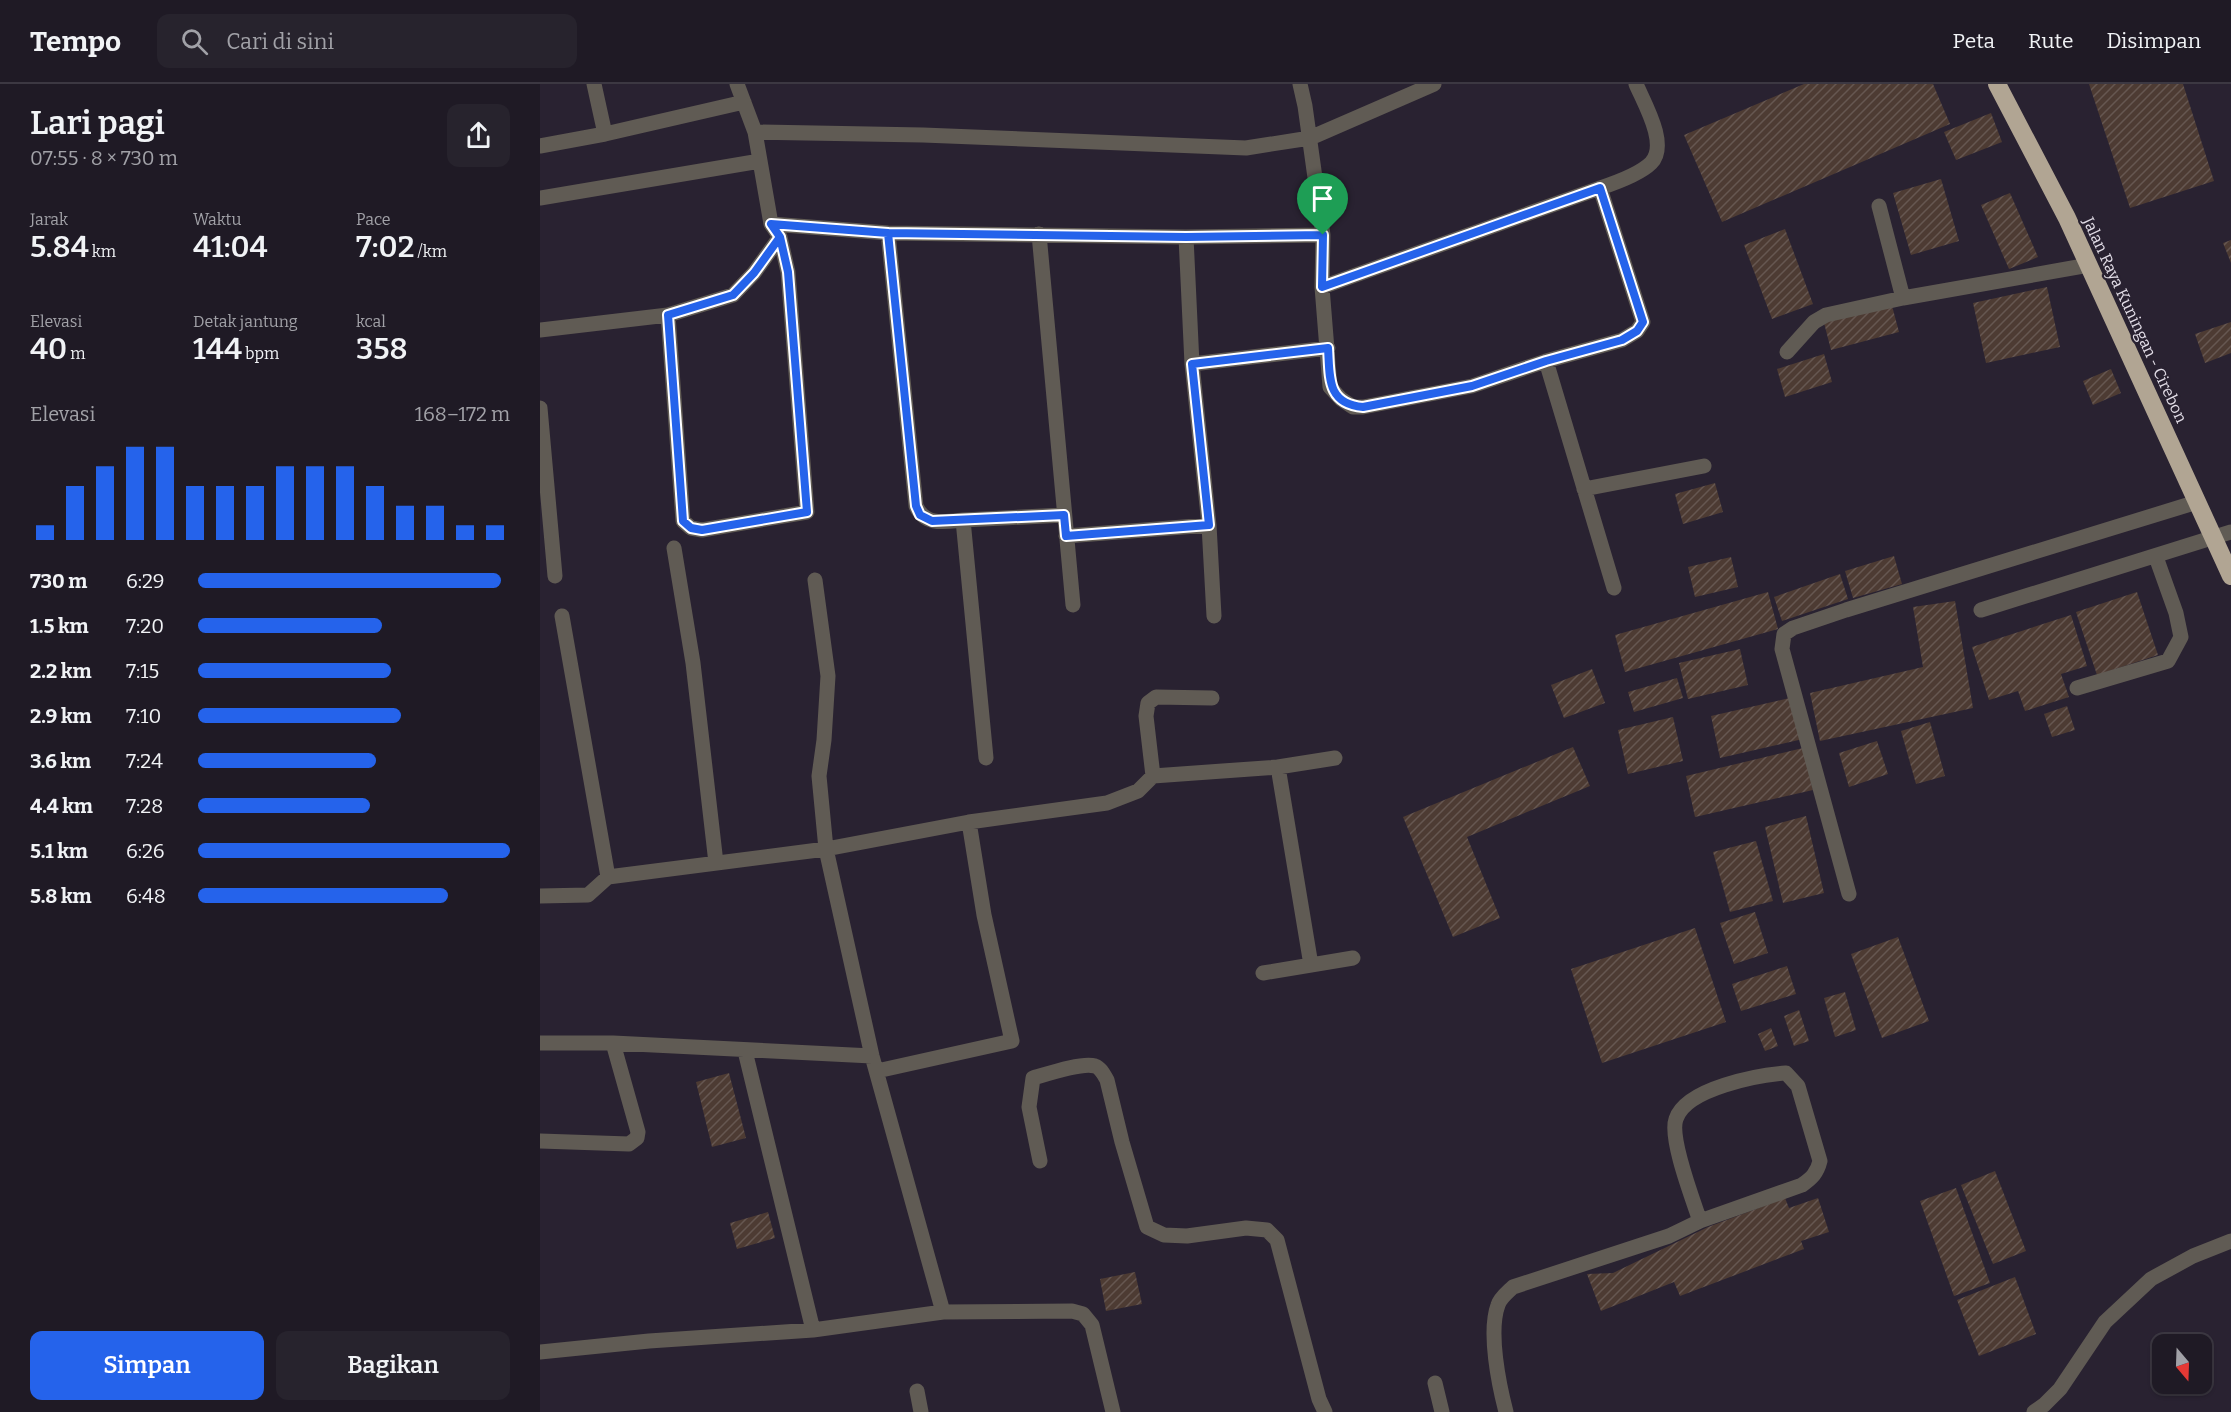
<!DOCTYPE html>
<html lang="id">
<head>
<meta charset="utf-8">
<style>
  :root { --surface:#1f1a25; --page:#27232d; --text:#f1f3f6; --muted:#a1a1a7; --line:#3c3842; --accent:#2563eb }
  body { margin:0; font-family:Bitter,serif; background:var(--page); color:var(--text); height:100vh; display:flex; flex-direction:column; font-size:22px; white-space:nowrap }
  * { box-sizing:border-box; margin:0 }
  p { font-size:20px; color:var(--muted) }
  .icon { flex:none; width:33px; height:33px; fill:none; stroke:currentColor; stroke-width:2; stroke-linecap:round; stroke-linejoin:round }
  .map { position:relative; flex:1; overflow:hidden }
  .details { display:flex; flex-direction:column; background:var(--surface); width:540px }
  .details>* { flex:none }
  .needle { width:39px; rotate:161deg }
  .tools { position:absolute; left:1612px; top:1250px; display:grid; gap:12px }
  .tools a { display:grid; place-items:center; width:60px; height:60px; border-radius:12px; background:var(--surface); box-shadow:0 2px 4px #0004,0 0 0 2px var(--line); font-size:30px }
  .pin { position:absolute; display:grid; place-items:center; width:51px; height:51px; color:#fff; margin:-62px -26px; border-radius:50% 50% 50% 0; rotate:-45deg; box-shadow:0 0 6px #0007 }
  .pin .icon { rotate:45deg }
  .round { display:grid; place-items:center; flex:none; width:63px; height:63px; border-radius:12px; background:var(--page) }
  .headline { display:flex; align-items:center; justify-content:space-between; height:102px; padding:0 30px }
  h1 { font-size:33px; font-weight:600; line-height:45px }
  .stats { display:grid; grid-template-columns:repeat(3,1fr); gap:9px; height:102px; padding:6px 30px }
  .stats div { display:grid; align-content:center }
  .stats b { font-size:30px; font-weight:600 }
  .stats small { font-size:16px; font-weight:400 }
  .stats p { font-size:16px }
  .chart { height:168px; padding:12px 30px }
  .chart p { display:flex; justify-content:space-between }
  .chart svg { width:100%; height:108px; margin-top:6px; stroke:var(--accent); stroke-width:6 }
  .cta { display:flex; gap:12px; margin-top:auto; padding:12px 30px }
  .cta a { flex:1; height:69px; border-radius:12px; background:var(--accent); color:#fff; font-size:24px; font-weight:600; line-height:69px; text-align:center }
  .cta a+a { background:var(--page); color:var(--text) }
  ul { padding:0 30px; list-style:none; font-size:20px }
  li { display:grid; grid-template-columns:96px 72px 1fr; align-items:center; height:45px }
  li i { height:15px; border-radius:8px; background:var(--accent) }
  header { display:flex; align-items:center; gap:36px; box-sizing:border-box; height:84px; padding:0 30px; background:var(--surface); border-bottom:2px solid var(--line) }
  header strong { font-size:28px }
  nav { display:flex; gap:33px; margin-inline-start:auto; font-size:21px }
  .search { width:420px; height:54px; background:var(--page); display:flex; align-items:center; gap:15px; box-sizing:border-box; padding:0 21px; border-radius:12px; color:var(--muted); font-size:22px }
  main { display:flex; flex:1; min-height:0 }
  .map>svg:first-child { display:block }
</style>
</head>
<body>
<header>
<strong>Tempo</strong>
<div class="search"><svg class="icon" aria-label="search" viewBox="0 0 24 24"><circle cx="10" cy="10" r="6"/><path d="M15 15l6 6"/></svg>Cari di sini</div>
<nav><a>Peta</a><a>Rute</a><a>Disimpan</a></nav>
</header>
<main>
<section class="details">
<div class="headline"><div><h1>Lari pagi</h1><p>07:55 · 8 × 730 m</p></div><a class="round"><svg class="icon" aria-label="share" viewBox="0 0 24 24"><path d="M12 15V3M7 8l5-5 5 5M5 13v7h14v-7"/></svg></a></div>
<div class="stats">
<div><p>Jarak</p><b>5.84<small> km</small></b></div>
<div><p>Waktu</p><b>41:04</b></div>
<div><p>Pace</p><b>7:02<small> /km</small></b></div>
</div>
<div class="stats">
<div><p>Elevasi</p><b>40<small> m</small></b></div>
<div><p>Detak jantung</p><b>144<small> bpm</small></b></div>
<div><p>kcal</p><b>358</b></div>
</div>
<div class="chart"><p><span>Elevasi</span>168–172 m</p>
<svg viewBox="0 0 160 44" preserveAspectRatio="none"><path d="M5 44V38M15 44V22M25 44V14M35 44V6M45 44V6M55 44V22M65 44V22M75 44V22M85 44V14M95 44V14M105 44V14M115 44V22M125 44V30M135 44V30M145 44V38M155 44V38"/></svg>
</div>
<ul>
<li><b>730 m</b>6:29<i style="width:97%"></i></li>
<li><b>1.5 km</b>7:20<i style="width:59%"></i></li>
<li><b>2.2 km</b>7:15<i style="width:62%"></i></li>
<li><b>2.9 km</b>7:10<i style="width:65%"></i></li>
<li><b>3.6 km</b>7:24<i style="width:57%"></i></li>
<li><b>4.4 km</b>7:28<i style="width:55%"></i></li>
<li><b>5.1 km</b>6:26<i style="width:100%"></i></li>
<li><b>5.8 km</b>6:48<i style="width:80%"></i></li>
</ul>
<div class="cta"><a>Simpan</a><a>Bagikan</a></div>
</section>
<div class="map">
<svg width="1691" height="1328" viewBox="0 0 1691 1328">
  <defs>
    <pattern id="building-hatch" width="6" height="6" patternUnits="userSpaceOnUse" patternTransform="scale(1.5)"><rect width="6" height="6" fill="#4d3b33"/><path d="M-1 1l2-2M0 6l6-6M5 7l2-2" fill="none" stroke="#665751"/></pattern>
  </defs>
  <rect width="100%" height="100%" fill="#292231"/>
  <path fill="url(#building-hatch)" d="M1264 0H1393L1410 40 1182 138 1144 51Z
    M1549 0H1643L1674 97 1590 124Z
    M1451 29 1462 58 1416 76 1404 48Z
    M1401 95 1419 157 1371 171 1353 109Z
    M1470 109 1498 173 1469 185 1441 121Z
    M1245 145 1273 220 1232 235 1204 161Z
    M1691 156V179L1683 159Z
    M1507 203 1520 263 1446 279 1433 219Z
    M1351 218 1359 248 1291 266 1283 235Z
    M1691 238V269L1665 279 1655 250Z
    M1284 270 1292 298 1245 313 1237 285Z
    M1571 285 1581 309 1553 321 1543 297Z
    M1175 399 1183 428 1143 440 1135 410Z
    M1354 472 1362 500 1313 514 1305 487Z
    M1191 473 1198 503 1155 513 1148 483Z
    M1300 490 1308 515 1242 537 1234 513Z
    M1228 508 1238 545 1085 588 1075 551Z
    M1597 508 1618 571 1557 591 1536 528Z
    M1415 517 1433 624 1280 657 1270 609 1383 583 1373 523Z
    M1531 531 1547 582 1521 590 1529 613 1485 627 1478 607 1449 616 1432 563Z
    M1200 565 1208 601 1148 615 1139 579Z
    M1052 585 1065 619 1024 634 1011 601Z
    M1137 594 1143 614 1094 628 1088 608Z
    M1254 613 1263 655 1180 674 1171 632Z
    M1527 622 1535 646 1512 653 1504 630Z
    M1133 633 1143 677 1088 690 1078 646Z
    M1390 638 1405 692 1376 700 1361 647Z
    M1337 657 1348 690 1309 703 1299 669Z
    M1033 663 1050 702 927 753 960 834 913 853 863 733Z
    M1263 664 1273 706 1155 733 1146 692Z
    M1266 732 1284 809 1243 819 1225 743Z
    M1216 757 1233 817 1190 828 1173 768Z
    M1215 828 1228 869 1194 880 1180 839Z
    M1155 844 1186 938 1062 979 1031 885Z
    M1358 853 1389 937 1342 954 1311 870Z
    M1247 882 1256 910 1201 927 1192 900Z
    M1305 908 1316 946 1295 953 1284 914Z
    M1259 926 1269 957 1254 962 1244 932Z
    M1231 944 1238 962 1225 967 1218 950Z
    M189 989 206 1054 172 1063 156 998Z
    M1455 1087 1486 1167 1453 1180 1421 1101Z
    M1416 1104 1450 1199 1414 1212 1380 1117Z
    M1245 1114 1249 1124 1278 1114 1289 1148 1261 1157 1264 1165 1140 1212 1134 1198 1061 1227 1047 1190 1073 1189 1168 1143Z
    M228 1128 235 1154 197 1165 190 1139Z
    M595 1188 602 1220 566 1227 560 1195Z
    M1475 1193 1496 1250 1439 1272 1417 1216Z"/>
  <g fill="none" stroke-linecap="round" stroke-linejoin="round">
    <path stroke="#605b54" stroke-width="15" d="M54 0 65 50
      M197 0 215 48 231 140
      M760 0 765 22 783 151 782 203 790 303 801 315 813 323H823L932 302 1006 277 1082 256 1097 247 1103 238 1060 104 782 203
      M215 48 383 51 706 64 770 54 894 0
      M0 62 65 50 204 18
      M1060 104C1075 99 1100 90 1111 79 1129 61 1104 19 1096 0
      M0 114 220 77
      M1339 122 1363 214
      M348 149 376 422C385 442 404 438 423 436L446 674
      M499 150 533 521
      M646 153 652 280 669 441 674 532
      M128 231 143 437 151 444 162 446 267 428 248 188 240 153 231 140 348 149 646 153 783 151
      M0 246 128 231 193 211 214 189 240 153
      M1247 268 1274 238 1286 231 1363 214 1549 181
      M1006 277 1074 504
      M652 280 788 264
      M0 324 15 492
      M1044 405 1164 382
      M423 436 524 431
      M526 452 669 441
      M134 464 153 579 176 779
      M275 496 288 592 284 656 279 692 286 765 332 972 403 1228
      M1441 526 1691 448
      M22 532 68 793
      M1537 604 1628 577 1641 553 1636 529 1616 473
      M738 683 771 881
      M613 692 606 632 608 619 616 613 672 614
      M1309 810 1242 565 1244 550 1253 544 1306 526 1657 418
      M0 812 48 811 68 793 286 765 429 738 567 719 598 707 613 692 738 683 795 674
      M723 889 813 874
      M0 959H73L332 972
      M205 967 273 1246
      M337 987 472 957 444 831 429 738
      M1246 989 1258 1002 1280 1077C1277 1089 1272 1094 1262 1101L1160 1137C1153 1116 1129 1054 1136 1035 1146 1004 1219 991 1246 989Z
      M0 1057 89 1060 97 1054 98 1048 73 959
      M500 1077 489 1023 493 994C507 990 542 978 555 982 561 984 564 991 567 996L582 1058 607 1143 624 1151 647 1152 706 1144 727 1146 737 1156 779 1315 785 1328
      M0 1268 109 1257 273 1246 403 1228 532 1227 543 1230 552 1241 573 1328
      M895 1299 902 1328
      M377 1307 381 1328
      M966 1328C959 1301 948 1248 958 1221 960 1214 968 1208 973 1203L1129 1152 1160 1137
      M1494 1328 1504 1321 1520 1305 1565 1238 1611 1195 1653 1172 1691 1157"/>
    <path stroke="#b1a593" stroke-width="18" d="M1457 0 1527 134 1691 492"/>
  </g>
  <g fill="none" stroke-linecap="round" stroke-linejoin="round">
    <defs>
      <path id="route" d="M783 151 646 153 348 149 231 140 240 153 248 188 267 428 162 446 151 444 143 437 128 231 193 211 214 189 240 153 231 140 348 149 376 422 380 431 392 437 524 431 526 452 669 441 652 280 788 264C790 292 786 320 823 323L932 302 1006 277 1082 256 1097 247 1103 238 1060 104 782 203 783 151"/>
    </defs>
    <use href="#route" stroke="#fff" stroke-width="12"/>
    <use href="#route" stroke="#2563eb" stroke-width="8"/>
  </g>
  <g text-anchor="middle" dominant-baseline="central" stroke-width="4.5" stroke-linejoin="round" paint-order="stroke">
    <g font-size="16" fill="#e3dee8" stroke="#292231">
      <text transform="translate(1595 236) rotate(65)">Jalan Raya Kuningan - Cirebon</text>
    </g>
  </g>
</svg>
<div class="tools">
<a><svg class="needle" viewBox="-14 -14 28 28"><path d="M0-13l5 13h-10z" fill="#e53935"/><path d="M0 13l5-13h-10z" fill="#a1a1a7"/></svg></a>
</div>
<div class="pin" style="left:783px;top:151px;background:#1e9e55"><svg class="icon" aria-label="arrive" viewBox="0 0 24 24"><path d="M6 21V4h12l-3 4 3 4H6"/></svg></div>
</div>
</main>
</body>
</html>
